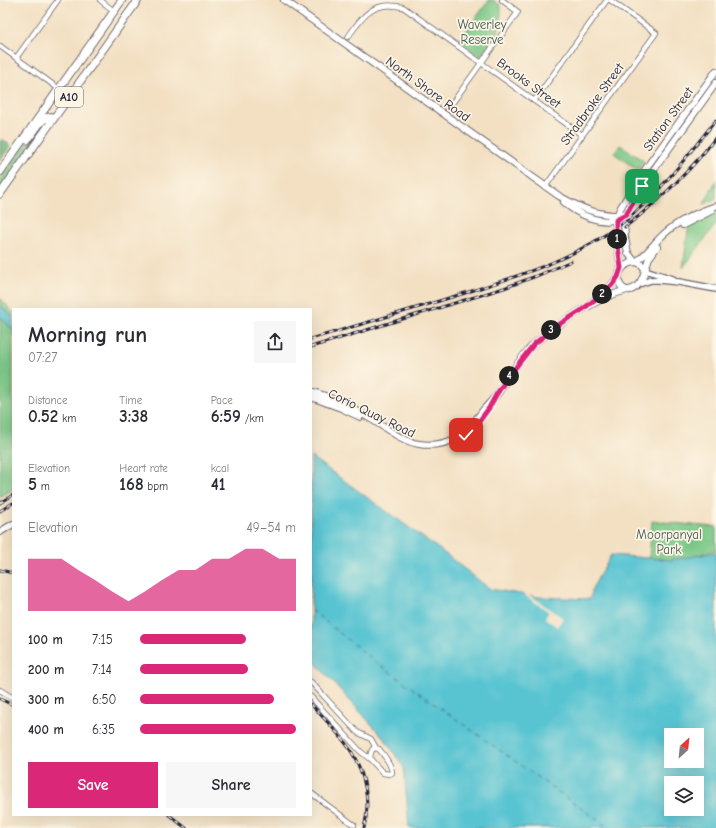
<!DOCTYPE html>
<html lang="en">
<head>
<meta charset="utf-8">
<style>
  :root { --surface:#fff; --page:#f7f7f7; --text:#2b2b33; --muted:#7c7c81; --accent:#db2777 }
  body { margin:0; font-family:"Comic Neue",sans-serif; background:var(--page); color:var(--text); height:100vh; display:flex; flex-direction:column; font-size:15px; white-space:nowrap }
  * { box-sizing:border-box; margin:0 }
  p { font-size:13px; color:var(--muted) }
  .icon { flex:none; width:22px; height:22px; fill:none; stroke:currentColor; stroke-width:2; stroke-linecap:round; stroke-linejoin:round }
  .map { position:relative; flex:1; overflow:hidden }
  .side { position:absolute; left:12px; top:308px; width:300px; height:508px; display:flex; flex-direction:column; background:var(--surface); border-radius:0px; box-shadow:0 4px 16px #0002 }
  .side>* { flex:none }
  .needle { width:26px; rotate:27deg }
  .tools { position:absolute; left:664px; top:728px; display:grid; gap:8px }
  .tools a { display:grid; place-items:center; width:40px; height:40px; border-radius:0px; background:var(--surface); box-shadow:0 4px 16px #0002; font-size:20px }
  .pin { position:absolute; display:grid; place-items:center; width:34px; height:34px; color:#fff; margin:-17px; border-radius:8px; box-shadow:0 2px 6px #0006 }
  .km { position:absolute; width:20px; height:20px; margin:-10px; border-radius:50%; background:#222; color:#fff; font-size:11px; line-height:20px; text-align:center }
  .round { display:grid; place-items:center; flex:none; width:42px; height:42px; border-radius:0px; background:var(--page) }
  .head { display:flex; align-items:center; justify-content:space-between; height:68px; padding:0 16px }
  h1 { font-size:22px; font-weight:700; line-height:30px }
  .stats { display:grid; grid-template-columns:repeat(3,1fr); gap:6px; height:68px; padding:4px 16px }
  .stats div { display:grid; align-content:center }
  .stats b { font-size:17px; font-weight:700 }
  .stats small { font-size:11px; font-weight:400 }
  .stats p { font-size:11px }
  .chart { height:112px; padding:8px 16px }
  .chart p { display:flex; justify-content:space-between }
  .chart svg { width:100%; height:72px; margin-top:4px; fill:var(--accent); opacity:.7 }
  .cta { display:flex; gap:8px; margin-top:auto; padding:8px 16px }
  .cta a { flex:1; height:46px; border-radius:0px; background:var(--accent); color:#fff; font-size:16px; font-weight:700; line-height:46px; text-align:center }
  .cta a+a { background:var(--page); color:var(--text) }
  ul { padding:0 16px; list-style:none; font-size:13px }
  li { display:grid; grid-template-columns:64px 48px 1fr; align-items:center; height:30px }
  li i { height:10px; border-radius:5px; background:var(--accent) }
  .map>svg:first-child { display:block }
</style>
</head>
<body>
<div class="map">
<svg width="716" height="828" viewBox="0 0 716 828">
  <rect width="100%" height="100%" fill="#fcf5e5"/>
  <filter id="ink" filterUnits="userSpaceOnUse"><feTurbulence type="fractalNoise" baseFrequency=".025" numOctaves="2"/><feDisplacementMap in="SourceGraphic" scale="8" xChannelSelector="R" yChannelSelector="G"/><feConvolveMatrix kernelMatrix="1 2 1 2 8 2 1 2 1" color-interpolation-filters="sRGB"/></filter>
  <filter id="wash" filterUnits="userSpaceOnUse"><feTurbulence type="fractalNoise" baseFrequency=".012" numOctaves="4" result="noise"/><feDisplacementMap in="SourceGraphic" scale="16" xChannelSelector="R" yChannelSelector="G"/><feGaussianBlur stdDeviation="0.9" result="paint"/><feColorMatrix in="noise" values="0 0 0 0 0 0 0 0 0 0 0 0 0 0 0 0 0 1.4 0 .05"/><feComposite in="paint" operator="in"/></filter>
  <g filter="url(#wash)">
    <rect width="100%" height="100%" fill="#f3e0c3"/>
    <path fill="#7ac786" stroke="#4e7460" d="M489 0H493L501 6V15L498 32 480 57 459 41Z
      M49 120 0 188V179L43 123Z
      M620 145 644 161 637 170 614 153Z
      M716 180V199L704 204Z
      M716 212V224L683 268 689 223Z
      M0 298 13 312V317L0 305Z
      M0 316 13 330V489L0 497Z
      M652 521 714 527 716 526V550L690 557 672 560 649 558Z"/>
    <path fill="#63ac73" stroke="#426757" d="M2 139 11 146 0 160V142Z"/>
    <path fill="#59c4d2" stroke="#3e7386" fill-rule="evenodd" d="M0 305 13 317V330L0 316Z
      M311 457 439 549 490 589 538 597 590 599 593 587 611 555 672 560 706 554 716 552V828H409L404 768 384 738 311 658ZM671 735H697V761H671ZM671 783H697V809H671Z"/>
    <path fill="#f3e0c3" d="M522 593 528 594 563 618 557 627 545 618 549 612Z"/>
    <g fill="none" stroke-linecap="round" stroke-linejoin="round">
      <path stroke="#355b70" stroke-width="1" stroke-dasharray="5 4" stroke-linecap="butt" d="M311 610 377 663 609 828"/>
    </g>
  </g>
  <g filter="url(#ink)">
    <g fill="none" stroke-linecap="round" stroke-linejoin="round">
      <defs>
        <path id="minor" d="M100 0 114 11
          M348 37C363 16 373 0 403 7L582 135
          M0 46 59 89
          M16 58 58 0
          M534 101 607 0
          M448 109 518 12 502 0
          M545 187 656 33 610 0
          M311 682 357 732 371 739 375 746 373 749
          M0 690 13 698
          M311 697 360 751 371 760 383 773 389 774 392 773C392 765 384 755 379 749L375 748 372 750 370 756 371 760
          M311 793 354 825"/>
        <path id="tertiary" d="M645 270 673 279
          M639 284 651 280H659L679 282 716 289"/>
        <path id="secondary" d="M284 0 559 196C582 209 598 216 626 215
          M564 202C576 214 602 226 619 218
          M683 225 711 211
          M635 262 628 253 625 238 624 221 626 215 629 208 642 186 716 83
          M636 262C647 254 654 243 664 234 678 221 698 212 716 206
          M636 262 641 264 645 269C644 276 642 281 637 286 620 302 606 266 636 262Z
          M645 269 649 258 657 247
          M621 270 616 231V218L620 209 636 182 716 71
          M591 303 609 288 618 277
          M311 391C330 397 349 406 366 416 383 425 400 441 419 444 431 446 444 444 455 439 467 432 476 420 484 409 489 404 494 398 498 393 509 376 520 358 534 344 537 341 542 338 546 335 568 317 600 297 627 290
          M311 397 341 408 360 417
          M0 532 13 524"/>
        <path id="trunk" d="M27 140C35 133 41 114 54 117
          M0 172 122 0
          M0 194 138 0"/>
      </defs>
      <use href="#minor" stroke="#6b646b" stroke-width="6"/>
      <use href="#tertiary" stroke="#6b646b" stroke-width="8"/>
      <use href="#secondary" stroke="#6b646b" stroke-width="8"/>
      <use href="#trunk" stroke="#6b646b" stroke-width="9"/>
      <use href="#minor" stroke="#fff" stroke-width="4.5"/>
      <use href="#tertiary" stroke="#fff" stroke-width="5.5"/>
      <use href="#secondary" stroke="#fff" stroke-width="6"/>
      <use href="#trunk" stroke="#fff" stroke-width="7"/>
      <defs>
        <path id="rail" d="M625 227C659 201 690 172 716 137
          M311 339C362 324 414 309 465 293 521 275 578 258 625 221 661 192 687 156 716 120
          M311 347 504 288 539 275 571 261
          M0 503 13 495
          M0 511 13 503
          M0 570 13 573
          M0 699 13 705
          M311 704C324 719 340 734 351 751 365 774 371 802 364 828
          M169 815 186 828"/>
      </defs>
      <use href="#rail" stroke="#22223b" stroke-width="3"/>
      <use href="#rail" stroke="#fcf5e5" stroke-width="1.5" stroke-dasharray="4.5" stroke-linecap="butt"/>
    </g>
  </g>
  <g fill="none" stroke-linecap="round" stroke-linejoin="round" filter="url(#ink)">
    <defs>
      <path id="route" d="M466 435 478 423 489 408 496 395 506 380 519 363 534 344 558 325 582 310 603 293 612 285 618 277 621 268 616 231V220L626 215 642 186"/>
    </defs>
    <use href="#route" stroke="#fff" stroke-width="8"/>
    <use href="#route" stroke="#db2777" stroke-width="5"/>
  </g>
  <g text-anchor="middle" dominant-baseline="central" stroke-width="3.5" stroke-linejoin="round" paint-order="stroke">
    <rect fill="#fcf5e5" stroke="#63616e" stroke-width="1" x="55" y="87" width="28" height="20" rx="3"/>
    <g font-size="12" font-weight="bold" fill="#22223b">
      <text x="69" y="97">A10</text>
    </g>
    <g font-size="13" fill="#415c55" stroke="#fcf5e5">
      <text x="482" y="24">Waverley<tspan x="482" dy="15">Reserve</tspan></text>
      <text x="669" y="534">Moorpanyal<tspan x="669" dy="15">Park</tspan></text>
    </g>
    <g font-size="13" fill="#22223b" stroke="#fcf5e5">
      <text transform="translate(529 83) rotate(36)">Brooks Street</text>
      <text transform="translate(428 89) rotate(36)">North Shore Road</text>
      <text transform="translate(592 104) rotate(-54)">Stradbroke Street</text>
      <text transform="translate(668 119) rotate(-54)">Station Street</text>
      <text transform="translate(372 413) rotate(26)">Corio Quay Road</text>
    </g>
  </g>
</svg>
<div class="tools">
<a><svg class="needle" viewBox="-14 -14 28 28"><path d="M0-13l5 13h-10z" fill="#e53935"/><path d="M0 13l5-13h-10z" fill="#7c7c81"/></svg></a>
<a><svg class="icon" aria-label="layers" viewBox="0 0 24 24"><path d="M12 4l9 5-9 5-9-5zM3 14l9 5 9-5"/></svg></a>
</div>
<div class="pin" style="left:642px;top:186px;background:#1e9e55"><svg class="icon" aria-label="arrive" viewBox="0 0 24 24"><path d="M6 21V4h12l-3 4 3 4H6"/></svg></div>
<div class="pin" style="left:466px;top:435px;background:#d93025"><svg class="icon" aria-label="check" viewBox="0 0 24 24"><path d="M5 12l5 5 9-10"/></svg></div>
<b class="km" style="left:617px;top:239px">1</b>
<b class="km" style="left:602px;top:294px">2</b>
<b class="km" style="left:551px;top:330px">3</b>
<b class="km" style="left:509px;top:376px">4</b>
<section class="side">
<div class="head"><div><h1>Morning run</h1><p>07:27</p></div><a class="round"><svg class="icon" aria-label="share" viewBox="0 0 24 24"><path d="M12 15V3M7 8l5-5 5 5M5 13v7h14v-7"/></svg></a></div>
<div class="stats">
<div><p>Distance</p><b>0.52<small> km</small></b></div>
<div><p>Time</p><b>3:38</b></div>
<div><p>Pace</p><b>6:59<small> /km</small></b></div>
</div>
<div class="stats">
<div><p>Elevation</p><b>5<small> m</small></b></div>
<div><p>Heart rate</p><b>168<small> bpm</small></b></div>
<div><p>kcal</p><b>41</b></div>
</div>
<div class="chart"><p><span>Elevation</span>49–54 m</p>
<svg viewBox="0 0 160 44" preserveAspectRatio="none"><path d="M0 44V12L10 12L20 12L30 19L40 25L50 32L60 38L70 32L80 25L90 19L100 19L110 12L120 12L130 6L140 6L150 12L160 12V44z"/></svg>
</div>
<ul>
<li><b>100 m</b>7:15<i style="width:68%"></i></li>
<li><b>200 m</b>7:14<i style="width:69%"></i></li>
<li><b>300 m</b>6:50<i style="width:86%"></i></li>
<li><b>400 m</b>6:35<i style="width:100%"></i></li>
</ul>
<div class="cta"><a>Save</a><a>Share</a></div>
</section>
</div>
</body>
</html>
